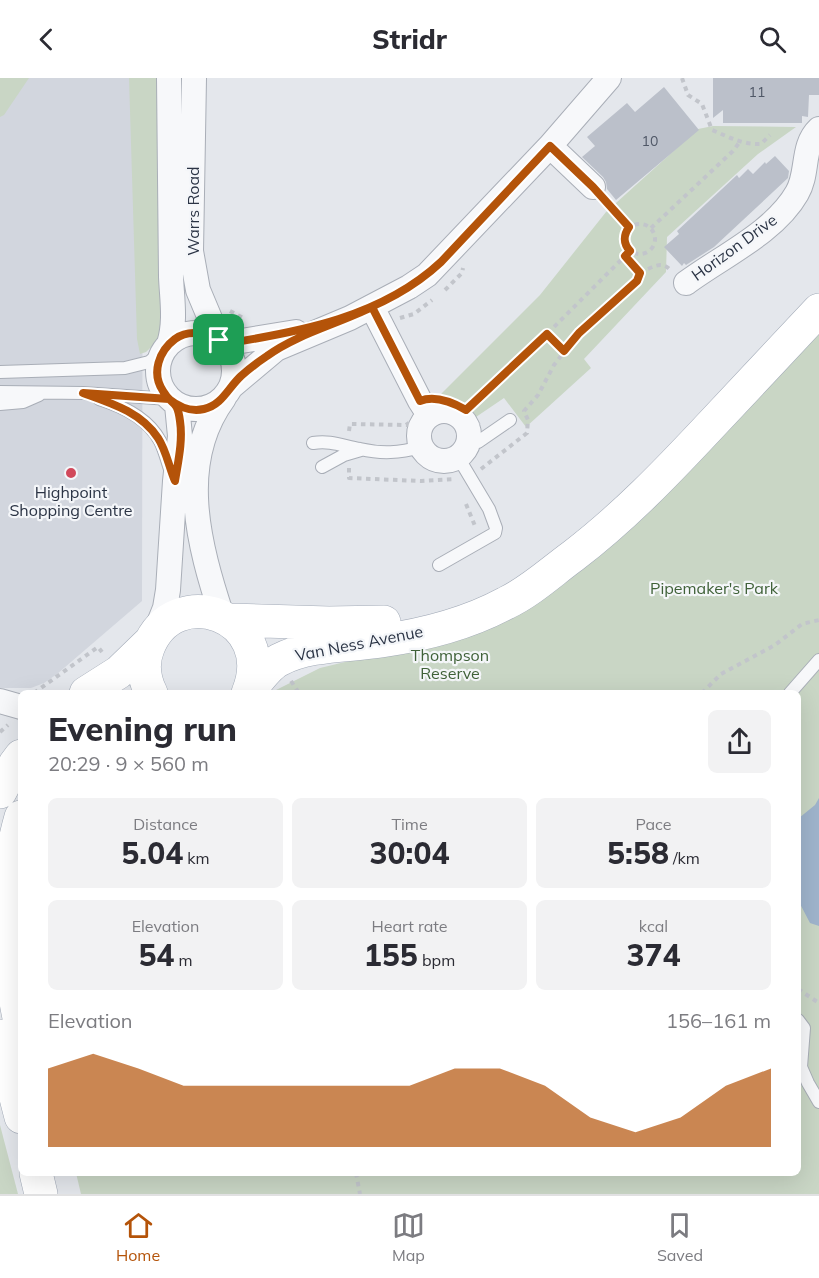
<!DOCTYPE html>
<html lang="en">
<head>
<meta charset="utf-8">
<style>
  :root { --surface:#fff; --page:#f2f2f3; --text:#2b2b33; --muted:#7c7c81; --line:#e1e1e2; --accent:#b45309 }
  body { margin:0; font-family:Mulish,sans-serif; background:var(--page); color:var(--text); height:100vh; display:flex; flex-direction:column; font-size:22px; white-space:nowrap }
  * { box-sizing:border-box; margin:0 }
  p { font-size:20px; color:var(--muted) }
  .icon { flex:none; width:33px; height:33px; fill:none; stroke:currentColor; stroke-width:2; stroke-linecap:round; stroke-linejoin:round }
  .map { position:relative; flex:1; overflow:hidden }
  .panel { position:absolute; left:18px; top:612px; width:783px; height:486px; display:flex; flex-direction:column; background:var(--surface); border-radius:9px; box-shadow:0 6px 24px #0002 }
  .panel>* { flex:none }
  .pin { position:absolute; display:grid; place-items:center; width:51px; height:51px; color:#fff; margin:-26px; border-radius:12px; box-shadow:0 3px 9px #0006 }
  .round { display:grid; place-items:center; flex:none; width:63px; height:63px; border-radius:9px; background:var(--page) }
  .head { display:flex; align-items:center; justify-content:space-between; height:102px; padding:0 30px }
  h1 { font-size:33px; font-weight:800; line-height:45px }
  .figures { display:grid; grid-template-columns:repeat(3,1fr); gap:9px; height:102px; padding:6px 30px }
  .figures div { display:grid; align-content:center; border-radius:9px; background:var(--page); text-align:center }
  .figures b { font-size:30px; font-weight:800 }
  .figures small { font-size:16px; font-weight:400 }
  .figures p { font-size:16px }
  .chart { height:168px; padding:12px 30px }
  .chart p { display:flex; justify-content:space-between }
  .chart svg { width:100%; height:108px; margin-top:6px; fill:var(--accent); opacity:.7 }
  header { display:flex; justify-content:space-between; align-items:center; height:78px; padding:0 30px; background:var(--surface); font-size:27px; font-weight:800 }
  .tabs { display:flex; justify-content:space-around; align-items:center; height:84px; border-top:2px solid var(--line); background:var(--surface); font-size:16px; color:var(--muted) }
  .tabs a { display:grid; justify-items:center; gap:3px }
  .tabs .active { color:var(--accent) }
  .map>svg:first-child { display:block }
</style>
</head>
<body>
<header><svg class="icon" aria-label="back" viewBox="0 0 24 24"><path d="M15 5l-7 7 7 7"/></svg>Stridr<svg class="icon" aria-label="search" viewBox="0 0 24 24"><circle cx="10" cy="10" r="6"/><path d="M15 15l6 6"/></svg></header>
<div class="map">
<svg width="819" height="1116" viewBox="0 0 819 1116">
  <rect width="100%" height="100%" fill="#e4e7ec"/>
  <path fill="#d2d6de" d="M0 0H143L142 523 57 596 44 605 31 610H0Z"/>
  <path fill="#c9d6c5" d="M0 0H29L4 37 0 39Z
    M129 0H163L161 260 146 274 140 276 137 261Z
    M713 48 796 49 758 76 667 159 666 194 584 281 591 290 526 349 504 320 476 339 463 324 439 318 540 217 606 134 698 51Z
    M819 254V1116H81L76 1095H798V615H270L320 590 474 553 563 507 711 368Z
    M0 1047 18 1116H0Z"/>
  <path fill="#9fb4cc" d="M819 720V848L810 845 798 822V751L799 740 815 727Z"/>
  <path fill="#bbc0ca" d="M713 0H819V17H809L808 39 802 38V45H723V32L713 40Z
    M664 9 699 52 616 122 607 111 606 104 603 99 582 79 595 68 587 59 627 25 635 34Z
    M775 78 789 93 788 100 714 169 686 187 684 185 682 188 664 169 679 156 677 153 737 97 739 100 748 91 753 96 765 84 766 86Z"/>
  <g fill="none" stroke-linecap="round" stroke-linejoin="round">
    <defs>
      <path id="lane" d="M0 294 125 290 149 284 162 274
        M0 314 83 315 169 321
        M99 321C122 328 148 340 160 363 165 373 167 383 171 394
        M0 326 23 324 39 317
        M469 363 478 364 510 342
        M313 365C330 362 343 368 360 371 382 376 399 375 421 369
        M322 389 344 377 361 372
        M439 487 495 455 496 450 489 431 458 379
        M790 615 819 582
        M798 942 804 950 801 989 808 1005 819 1024"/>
      <path id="street" d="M194 0 191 173 198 212 219 262
        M550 68 593 109
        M686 205C721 179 775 154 797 115 809 95 801 68 819 51
        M372 229 420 323 429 337
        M158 293a38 38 0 1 1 76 0a38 38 0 1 1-76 0Z
        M169 266C176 243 172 222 171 199L169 0
        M223 266 296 254
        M232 308 276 271 350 240 409 209 427 197 550 68 609 0
        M419 358a25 25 0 1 1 50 0a25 25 0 1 1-50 0Z
        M222 538C199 468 176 385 224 320
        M155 555 165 530 168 512 175 403 180 358 177 327
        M0 623 21 629"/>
      <path id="primary" d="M229 542 329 545 384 544
        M86 615 119 594 151 563
        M151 615C144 601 142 585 148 570 174 501 279 538 248 615
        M248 615C257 604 266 589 279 582 309 566 349 568 381 563 423 557 469 545 506 525 531 513 551 494 573 478 624 439 667 394 711 347 747 309 783 270 819 232
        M0 714 15 686 21 678
        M21 739C0 813 5 875 21 949
        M0 958 21 1039
        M36 1095 41 1116"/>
    </defs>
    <use href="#lane" stroke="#a9aeb7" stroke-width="14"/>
    <use href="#street" stroke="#a9aeb7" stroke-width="26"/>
    <use href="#primary" stroke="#a3abb8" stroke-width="34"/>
    <path stroke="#c2c5cb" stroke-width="4" stroke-dasharray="4.5 4.5" stroke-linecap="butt" d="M682 0 688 17 702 26 712 52C729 59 743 67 761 66L770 57
      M606 123 629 149
      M625 161a15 15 0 1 1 30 0a15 15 0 1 1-30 0Z
      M651 150 733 73 739 65
      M640 195C651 190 662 181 671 193
      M445 212 462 195 463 190
      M230 233 245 241
      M400 240 414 236 432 222
      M547 256 564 273
      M445 323 466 332 547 256 630 173
      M466 332 479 347
      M349 353 350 346 406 347 409 345
      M349 390V400L421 403 455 401
      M481 391 527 355 528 342 524 333 538 317 554 287 579 255 637 203 640 195 625 178
      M466 426 475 448
      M291 603 299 615
      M34 615 98 569 102 574
      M702 615 721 596 775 567 802 546 819 542
      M0 654 8 647
      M798 911 819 925
      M356 1095 360 1116"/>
    <use href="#lane" stroke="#f7f8fa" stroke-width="12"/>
    <use href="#street" stroke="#f7f8fa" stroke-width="24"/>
    <use href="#primary" stroke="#fff" stroke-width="33"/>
  </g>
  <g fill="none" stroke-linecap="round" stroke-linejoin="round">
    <defs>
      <path id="route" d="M219 262C205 255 189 251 175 261 159 273 151 295 163 313 172 329 177 320 180 343 183 363 178 384 175 403 169 389 166 372 158 360 141 334 111 325 83 315L169 321C179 329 191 334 204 331 222 327 228 310 241 298 249 291 258 284 267 278 297 256 338 246 372 229L420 323C435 317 452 324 466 332L547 256 564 273 579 255 637 203 640 195 625 178 630 173C623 165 623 158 629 149L593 109 550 68 441 184C382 239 300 254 223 266L219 262"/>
    </defs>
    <use href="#route" stroke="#fff" stroke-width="12"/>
    <use href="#route" stroke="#b45309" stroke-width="8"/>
  </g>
  <circle fill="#d1495b" stroke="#f4f6f9" stroke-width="2" cx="71" cy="395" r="6"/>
  <g text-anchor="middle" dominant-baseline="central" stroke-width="4.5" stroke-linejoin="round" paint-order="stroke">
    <g font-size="14" fill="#4f5766">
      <text x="757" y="14">11</text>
      <text x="650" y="63">10</text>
    </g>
    <g font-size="16" fill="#2b3445" stroke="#f4f6f9">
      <text transform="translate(193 133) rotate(-90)">Warrs Road</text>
      <text transform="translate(734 169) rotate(-36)">Horizon Drive</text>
      <text transform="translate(359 565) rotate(-11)">Van Ness Avenue</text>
    </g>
    <g font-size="16" fill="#2b3445" stroke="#f4f6f9">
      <text x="71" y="414">Highpoint<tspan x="71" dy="18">Shopping Centre</tspan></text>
    </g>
    <g font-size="16" fill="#3f6138" stroke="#f4f6f9">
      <text x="714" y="510">Pipemaker's Park</text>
      <text x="450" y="577">Thompson<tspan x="450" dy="18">Reserve</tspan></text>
    </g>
  </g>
</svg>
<div class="pin" style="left:219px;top:262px;background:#1e9e55"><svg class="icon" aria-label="arrive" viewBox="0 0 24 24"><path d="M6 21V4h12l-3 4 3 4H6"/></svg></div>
<section class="panel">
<div class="head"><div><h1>Evening run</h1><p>20:29 · 9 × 560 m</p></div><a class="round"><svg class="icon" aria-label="share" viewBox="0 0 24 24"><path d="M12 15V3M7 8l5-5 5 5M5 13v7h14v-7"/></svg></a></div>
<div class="figures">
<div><p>Distance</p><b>5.04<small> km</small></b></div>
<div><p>Time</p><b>30:04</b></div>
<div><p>Pace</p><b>5:58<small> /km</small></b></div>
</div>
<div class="figures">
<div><p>Elevation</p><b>54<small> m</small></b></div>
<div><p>Heart rate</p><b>155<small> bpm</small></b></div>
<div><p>kcal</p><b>374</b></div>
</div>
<div class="chart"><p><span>Elevation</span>156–161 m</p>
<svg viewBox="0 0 160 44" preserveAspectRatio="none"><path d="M0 44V12L10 6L20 12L30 19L40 19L50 19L60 19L70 19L80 19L90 12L100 12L110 19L120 32L130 38L140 32L150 19L160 12V44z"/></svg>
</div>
</section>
</div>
<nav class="tabs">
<a class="active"><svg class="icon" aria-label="home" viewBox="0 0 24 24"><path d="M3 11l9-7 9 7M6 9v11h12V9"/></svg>Home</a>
<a><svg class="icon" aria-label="map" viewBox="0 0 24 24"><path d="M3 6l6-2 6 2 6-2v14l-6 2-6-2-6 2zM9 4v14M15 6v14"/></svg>Map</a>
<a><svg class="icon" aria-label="saved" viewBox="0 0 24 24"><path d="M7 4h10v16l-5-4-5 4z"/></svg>Saved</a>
</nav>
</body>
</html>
